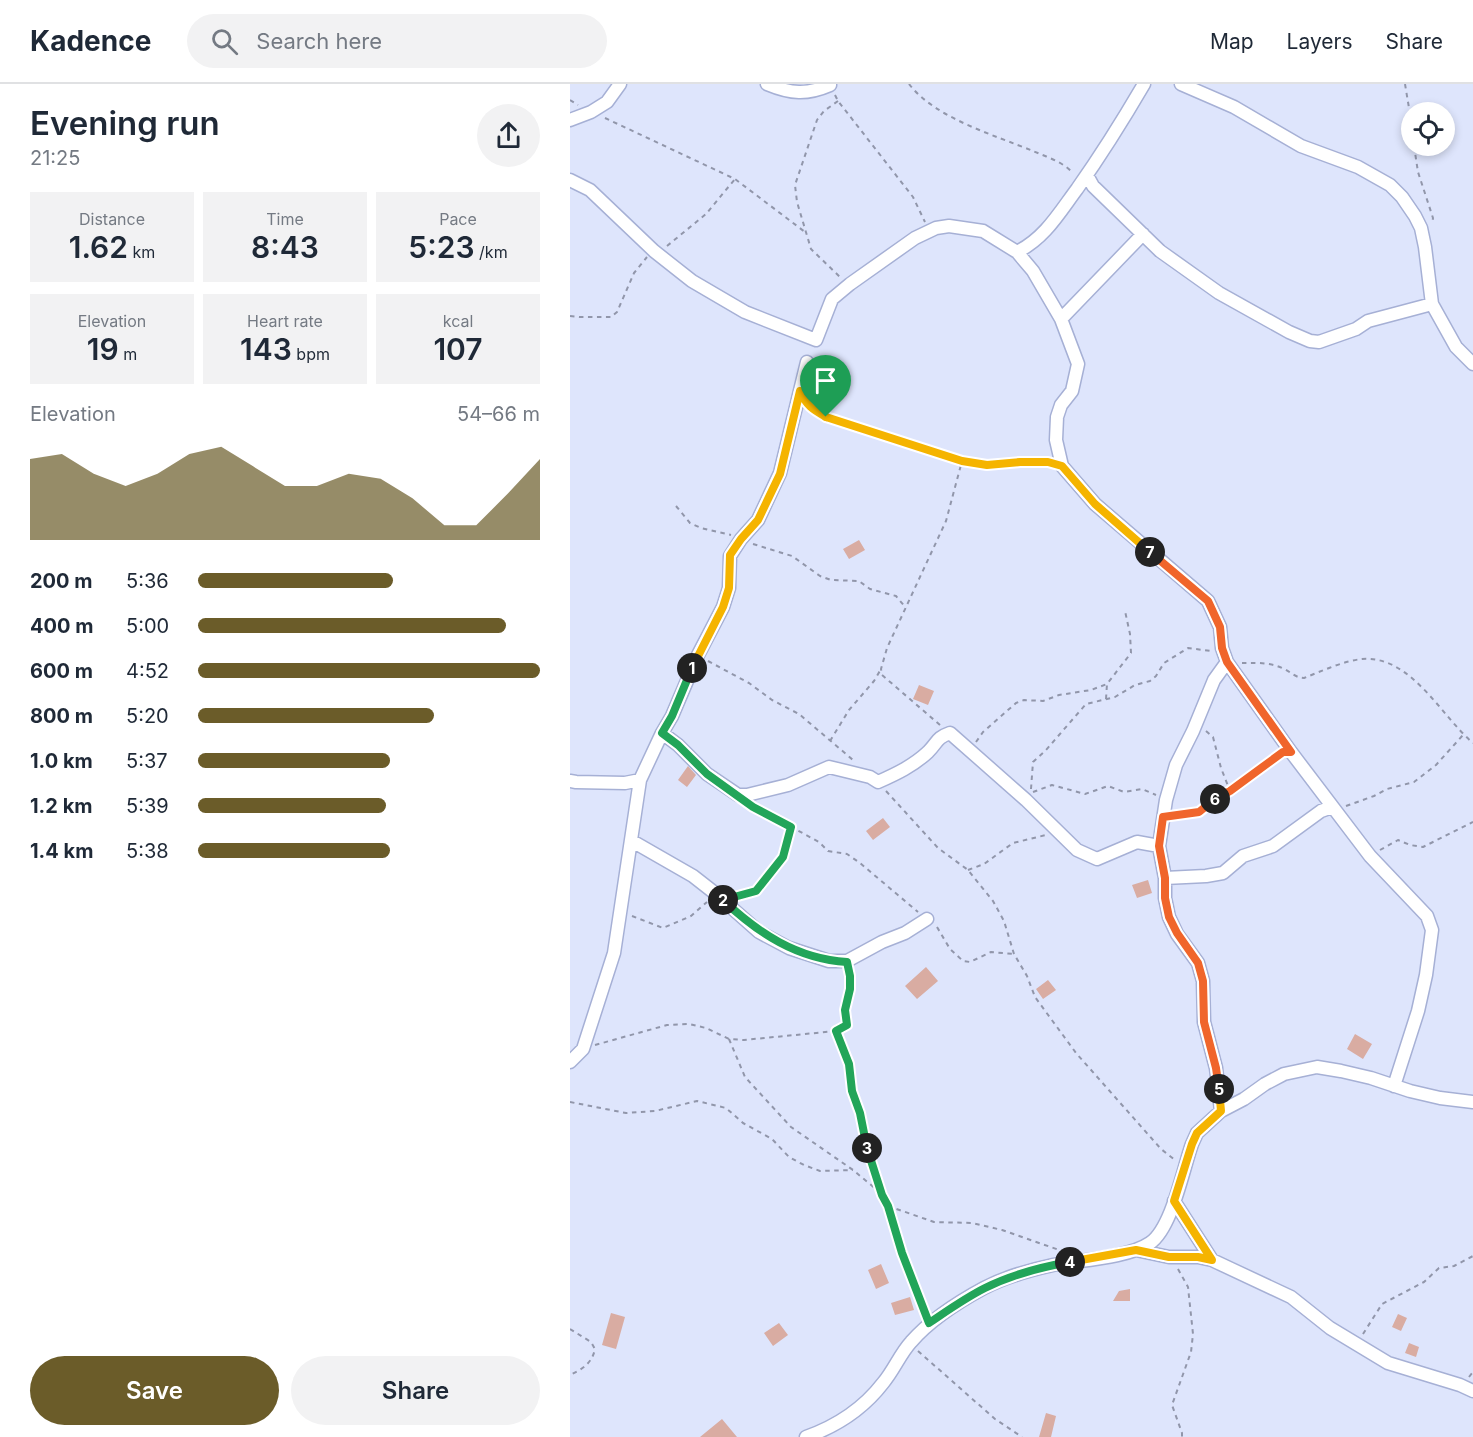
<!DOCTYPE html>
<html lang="en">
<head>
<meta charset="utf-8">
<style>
  :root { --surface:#fff; --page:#f2f2f3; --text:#1f2937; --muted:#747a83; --line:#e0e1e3; --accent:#6b5c29 }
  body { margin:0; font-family:Inter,sans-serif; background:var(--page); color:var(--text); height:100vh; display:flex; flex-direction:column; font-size:22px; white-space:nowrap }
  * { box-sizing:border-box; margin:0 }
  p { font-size:20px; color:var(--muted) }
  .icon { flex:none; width:33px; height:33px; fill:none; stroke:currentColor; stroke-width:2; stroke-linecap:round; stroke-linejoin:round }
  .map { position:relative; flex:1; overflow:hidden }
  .details { display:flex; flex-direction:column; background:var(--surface); width:570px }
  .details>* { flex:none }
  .tools { position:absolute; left:831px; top:18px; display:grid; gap:12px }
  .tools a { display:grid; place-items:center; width:54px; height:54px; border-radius:50%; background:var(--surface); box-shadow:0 3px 9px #0003; font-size:30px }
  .pin { position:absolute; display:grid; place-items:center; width:51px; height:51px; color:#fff; margin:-62px -26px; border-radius:50% 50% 50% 0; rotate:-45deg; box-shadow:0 0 6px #0007 }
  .pin .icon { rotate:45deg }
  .km { position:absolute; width:30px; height:30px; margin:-15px; border-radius:50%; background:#222; color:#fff; font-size:16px; line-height:30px; text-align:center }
  .round { display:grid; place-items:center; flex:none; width:63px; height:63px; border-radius:32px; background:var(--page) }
  .summary { display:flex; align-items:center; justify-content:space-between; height:102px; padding:0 30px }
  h1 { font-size:33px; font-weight:600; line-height:45px }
  .stats { display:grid; grid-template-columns:repeat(3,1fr); gap:9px; height:102px; padding:6px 30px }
  .stats div { display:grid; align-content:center; border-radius:0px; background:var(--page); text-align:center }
  .stats b { font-size:30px; font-weight:600 }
  .stats small { font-size:16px; font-weight:400 }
  .stats p { font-size:16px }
  .chart { height:168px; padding:12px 30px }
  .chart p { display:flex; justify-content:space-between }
  .chart svg { width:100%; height:108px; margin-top:6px; fill:var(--accent); opacity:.7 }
  .cta { display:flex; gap:12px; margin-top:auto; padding:12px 30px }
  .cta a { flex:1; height:69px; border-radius:36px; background:var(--accent); color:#fff; font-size:24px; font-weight:600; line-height:69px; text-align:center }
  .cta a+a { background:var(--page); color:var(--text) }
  ul { padding:0 30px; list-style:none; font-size:20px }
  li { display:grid; grid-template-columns:96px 72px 1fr; align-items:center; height:45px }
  li i { height:15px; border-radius:8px; background:var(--accent) }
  header { display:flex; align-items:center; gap:36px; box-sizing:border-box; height:84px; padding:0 30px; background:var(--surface); border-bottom:2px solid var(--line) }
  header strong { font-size:28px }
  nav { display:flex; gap:33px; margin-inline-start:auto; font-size:21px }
  .search { width:420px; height:54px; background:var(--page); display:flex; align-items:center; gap:15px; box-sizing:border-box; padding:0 21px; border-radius:33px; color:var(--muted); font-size:22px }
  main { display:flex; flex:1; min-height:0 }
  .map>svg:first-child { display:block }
</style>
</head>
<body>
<header>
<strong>Kadence</strong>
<div class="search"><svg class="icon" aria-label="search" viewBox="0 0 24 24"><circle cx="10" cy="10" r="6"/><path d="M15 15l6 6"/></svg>Search here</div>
<nav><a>Map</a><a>Layers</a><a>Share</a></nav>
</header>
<main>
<section class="details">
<div class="summary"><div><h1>Evening run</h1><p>21:25</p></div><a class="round"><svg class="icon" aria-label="share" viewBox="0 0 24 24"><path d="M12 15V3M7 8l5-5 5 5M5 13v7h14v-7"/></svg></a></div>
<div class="stats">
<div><p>Distance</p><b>1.62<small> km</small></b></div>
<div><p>Time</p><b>8:43</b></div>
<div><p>Pace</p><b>5:23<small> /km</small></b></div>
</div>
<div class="stats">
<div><p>Elevation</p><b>19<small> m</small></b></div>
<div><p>Heart rate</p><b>143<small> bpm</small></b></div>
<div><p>kcal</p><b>107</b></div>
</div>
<div class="chart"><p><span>Elevation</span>54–66 m</p>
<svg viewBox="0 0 160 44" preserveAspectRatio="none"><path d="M0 44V11L10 9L20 17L30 22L40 17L50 9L60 6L70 14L80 22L90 22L100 17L110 19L120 27L130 38L140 38L150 25L160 11V44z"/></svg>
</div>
<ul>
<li><b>200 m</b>5:36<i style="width:57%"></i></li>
<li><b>400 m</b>5:00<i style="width:90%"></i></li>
<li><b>600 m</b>4:52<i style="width:100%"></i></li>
<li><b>800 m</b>5:20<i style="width:69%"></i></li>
<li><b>1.0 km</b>5:37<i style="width:56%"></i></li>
<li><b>1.2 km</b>5:39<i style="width:55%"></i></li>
<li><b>1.4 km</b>5:38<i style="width:56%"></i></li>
</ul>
<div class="cta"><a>Save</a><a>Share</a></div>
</section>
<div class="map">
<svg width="903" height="1353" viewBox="0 0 903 1353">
  <rect width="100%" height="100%" fill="#dee5fc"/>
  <path fill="#d9aca2" d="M289 456 295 466 279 475 273 465Z
    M349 601 364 607 358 621 343 615Z
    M118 682 126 691 117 703 108 696Z
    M313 734 320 743 303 756 296 747Z
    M578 796 582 809 567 814 562 801Z
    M356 883 368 897 347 915 335 902Z
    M478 896 486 906 473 915 466 905Z
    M785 950 802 960 793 975 777 965Z
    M311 1180 319 1199 306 1205 298 1186Z
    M560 1205V1217H543L549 1207Z
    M340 1213 344 1226 325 1231 321 1219Z
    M41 1229 55 1233 46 1265 32 1261Z
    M828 1230 837 1234 831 1247 822 1243Z
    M209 1239 218 1251 203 1262 194 1249Z
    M839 1259 849 1263 846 1273 835 1269Z
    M476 1329 486 1332 481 1353H469Z
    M152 1335 167 1353H130Z"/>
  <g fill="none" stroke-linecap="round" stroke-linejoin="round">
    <defs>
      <path id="minor" d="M197 0C221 10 237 11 260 1
        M611 0 664 23 731 62 788 83 820 101 832 113 845 132 851 144 855 163 862 220 886 263 903 280
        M0 36 21 28 37 18 50 0
        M517 91 523 102 590 167 649 209 719 248 740 257 749 258 786 245 798 237 862 220
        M0 96 20 106 84 167 122 197 175 228 246 256 262 215 280 200 345 154 366 144 379 142 413 147 447 168 463 187 491 235 508 280 502 307 491 321 487 333 486 356 492 382 525 420 638 517 650 543 652 564 657 578 721 668 800 772 857 832 862 846 856 891 848 927 824 1002
        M447 168C475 154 489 129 507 105 531 71 553 36 574 0
        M491 235 573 150
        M92 649 108 661 137 690 168 711H177L218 701 259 683 300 693 308 698C326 690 343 682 358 668 368 658 366 654 380 649L456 716 507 766 527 775 567 758 589 762
        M0 697 6 698 55 699 70 696
        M62 757 123 792 146 810 189 848 219 864 259 877H277L312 858 335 849 357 835
        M595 794 636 792 653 789 673 772 703 762 751 727 762 723
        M0 978 13 965 44 869 70 696 92 649 102 632 128 571 153 523 159 504 160 472 171 455 188 436 210 389 237 278
        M651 1027 646 984 634 938 633 897 628 879 607 850 599 833 595 814V794L589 762 596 716 606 681 623 647 644 596 657 578
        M604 1117 642 1176
        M566 1166 599 1173H628L642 1176 721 1213 760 1244 818 1279 890 1301 903 1307
        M236 1353C267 1342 293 1325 313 1299 324 1286 330 1270 341 1258 361 1235 388 1218 414 1204 435 1193 460 1186 483 1181 509 1176 558 1174 580 1159 602 1144 613 1085 622 1060L627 1049 651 1027 674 1015 695 1000 714 990 747 983 771 987 801 994 840 1007 870 1014 903 1018"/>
    </defs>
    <use href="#minor" stroke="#a6b0d5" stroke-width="15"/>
    <path stroke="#9196aa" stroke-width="2" stroke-dasharray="4.5 4.5" stroke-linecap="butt" d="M339 0C365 34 424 51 463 67 477 73 493 78 503 89
      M835 0 842 42
      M265 11 268 17 343 113 355 138
      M0 16 8 21
      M268 17 254 27 247 36 225 101 227 118 241 165 270 193
      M35 34 165 95 235 148
      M844 62 848 88 863 134 862 140
      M97 162 136 130 165 95
      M0 232 9 233H41L47 228 64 189 77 173
      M239 322 241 325 256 333 392 377 417 381 450 378 480 379
      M106 422 120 439 131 444 161 451
      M183 460 222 472 250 492 261 496 289 497 300 505 326 512 336 524
      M138 577 179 599 202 616 229 630 283 676
      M672 579C685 579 699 578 712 584 720 587 725 594 734 594 752 587 773 577 792 575 841 571 871 632 903 659
      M536 615 537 600 561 569 560 550 555 527
      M370 641 312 591 311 585 317 564 376 437 392 377
      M636 647 643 653 651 684 660 707
      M260 657 279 626 304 597 311 585
      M406 658 413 648 446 619 454 616 473 617 489 611 521 606 537 600
      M461 705 463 678 476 666 516 620 545 613 565 601 580 597 586 592 594 579 618 564 641 567
      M316 707 368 764 398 786 423 817 434 837 444 870 457 892 465 913 506 969 591 1065 605 1076
      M463 708 482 701 515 710 538 702 554 708 572 705 586 711
      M181 721 249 758 258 767 277 770 290 779 348 828
      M776 722 804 712 817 705 844 698 866 681 893 651
      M606 731 629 728 642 716 660 707 710 671
      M810 766 828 756 840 761 853 763 903 738
      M398 786 414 780 443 759 476 751
      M165 813 186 807 214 773 221 743
      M62 832 93 844 121 832 137 818
      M367 843 380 865 393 877 400 878 421 868 444 870
      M266 947 279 980 282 1007 290 1029 295 1057 312 1111 318 1122 332 1169 355 1228
      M159 955 175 993 221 1043 283 1086 312 1110
      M25 961 97 941 119 940 136 944 159 955 174 956 266 947 277 941 275 925 280 905 279 889
      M0 1018 56 1029 85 1027 127 1017 156 1024 173 1039 202 1055 219 1073 234 1081 250 1087 283 1086
      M318 1122 364 1138 402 1139 432 1146 492 1167
      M608 1185 618 1203 623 1250 621 1268 602 1321 612 1349V1353
      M0 1245 21 1258 25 1265C22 1279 13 1285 0 1291
      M793 1250 812 1220 854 1198 869 1184 884 1182 903 1172
      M348 1267 425 1335 452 1353
      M899 1293 903 1288"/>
    <use href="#minor" stroke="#fff" stroke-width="12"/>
  </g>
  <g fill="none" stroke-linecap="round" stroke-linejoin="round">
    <defs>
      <path id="split-1" d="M122 584 153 523 159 504 160 471 171 455 188 436 210 390 230 307C237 322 242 325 256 333"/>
      <path id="split-2" d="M122 584 102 632 92 649 108 661 137 690 183 723 221 743 213 773 186 807 153 816"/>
      <path id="split-3" d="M153 816C188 849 227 875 277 878L280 892V905L275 926 277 941 266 947 279 980 282 1007 290 1029 297 1064"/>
      <path id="split-4" d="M297 1064 312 1111 318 1122 332 1169 359 1239C377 1227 395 1214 415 1204 441 1191 471 1183 500 1178"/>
      <path id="split-5" d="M500 1178 566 1166 599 1173H628L642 1176 604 1117 622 1060 627 1049 651 1027 649 1005"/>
      <path id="split-6" d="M645 715 629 728 593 733 589 762 595 794V814L599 833 607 849 628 879 633 897 634 938 646 984 649 1005"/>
      <path id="split-7" d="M580 468 638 517 650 543 652 564 657 578 721 668H713L660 707 645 715"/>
      <path id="split-8" d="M256 333 392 377 417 381 450 378H478L492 382 525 420 580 468"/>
    </defs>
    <use href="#split-1" stroke="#fff" stroke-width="12"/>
    <use href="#split-2" stroke="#fff" stroke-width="12"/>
    <use href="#split-3" stroke="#fff" stroke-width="12"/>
    <use href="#split-4" stroke="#fff" stroke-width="12"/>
    <use href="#split-5" stroke="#fff" stroke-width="12"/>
    <use href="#split-6" stroke="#fff" stroke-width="12"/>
    <use href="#split-7" stroke="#fff" stroke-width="12"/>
    <use href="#split-8" stroke="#fff" stroke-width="12"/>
    <use href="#split-1" stroke="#f5b400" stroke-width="8"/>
    <use href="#split-2" stroke="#22a559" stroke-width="8"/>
    <use href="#split-3" stroke="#22a559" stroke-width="8"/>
    <use href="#split-4" stroke="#22a559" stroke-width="8"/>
    <use href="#split-5" stroke="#f5b400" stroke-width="8"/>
    <use href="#split-6" stroke="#f0652b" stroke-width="8"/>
    <use href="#split-7" stroke="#f0652b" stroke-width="8"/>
    <use href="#split-8" stroke="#f5b400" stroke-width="8"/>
  </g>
</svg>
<div class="tools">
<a><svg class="icon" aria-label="locate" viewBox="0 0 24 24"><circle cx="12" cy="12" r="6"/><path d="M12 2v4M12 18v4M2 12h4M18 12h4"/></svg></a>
</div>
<div class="pin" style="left:256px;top:333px;background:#1e9e55"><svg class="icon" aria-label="arrive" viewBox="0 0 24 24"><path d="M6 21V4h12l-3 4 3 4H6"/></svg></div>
<b class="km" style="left:122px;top:584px">1</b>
<b class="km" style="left:153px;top:816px">2</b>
<b class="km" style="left:297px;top:1064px">3</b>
<b class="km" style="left:500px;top:1178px">4</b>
<b class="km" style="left:649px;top:1005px">5</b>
<b class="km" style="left:645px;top:715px">6</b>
<b class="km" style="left:580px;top:468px">7</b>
</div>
</main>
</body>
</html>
